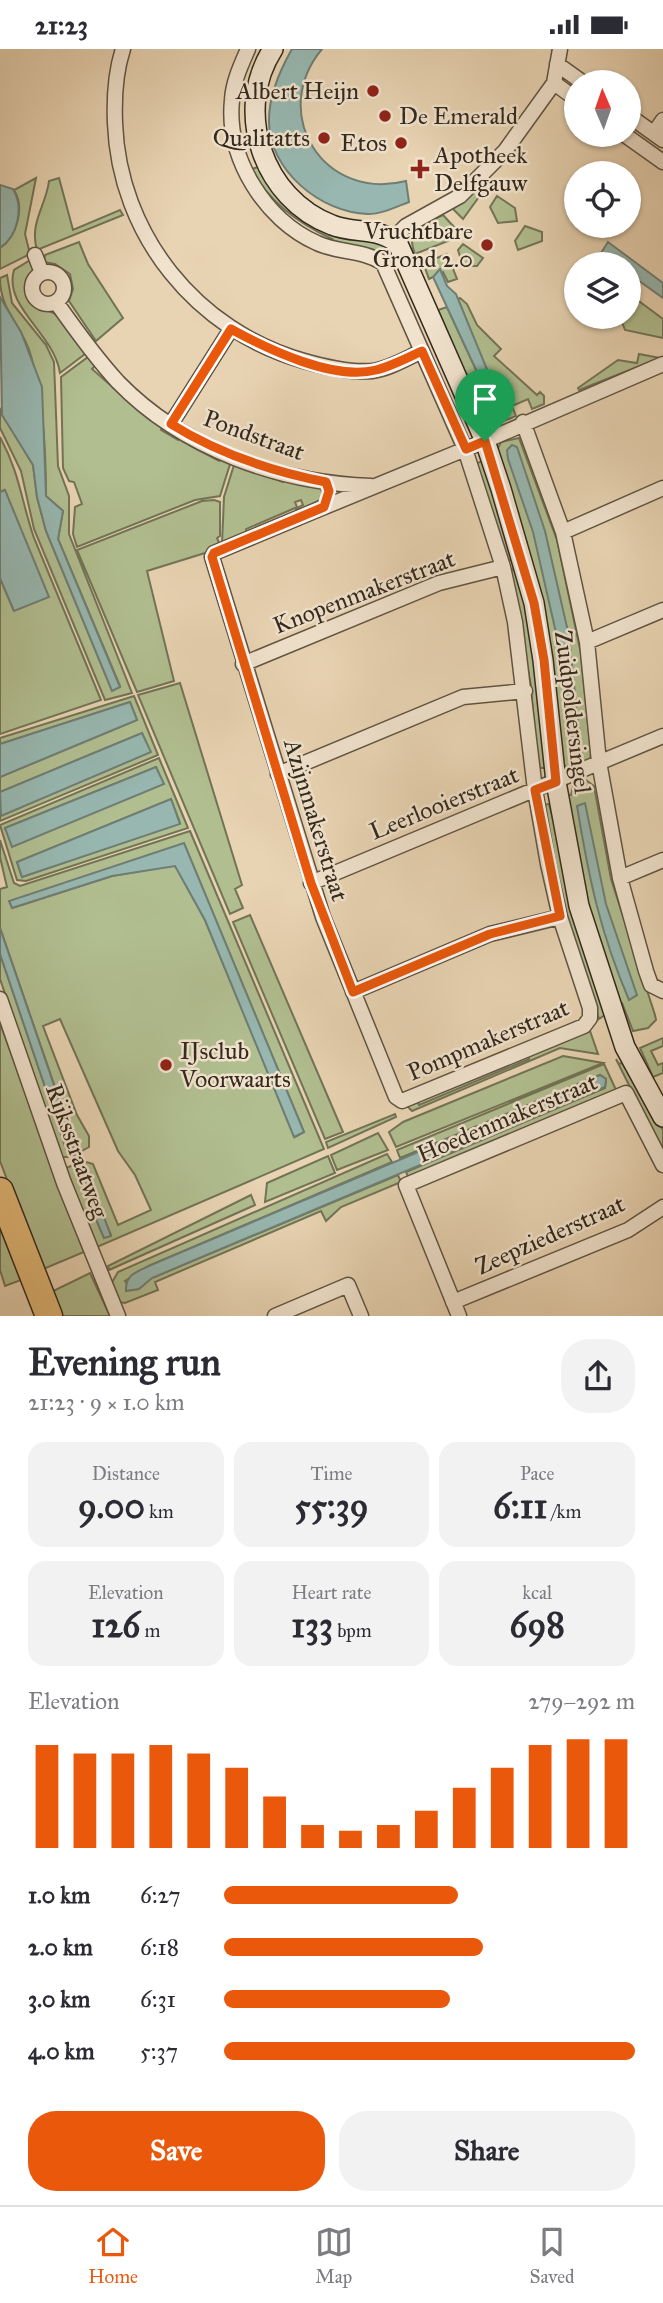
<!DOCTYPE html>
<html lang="en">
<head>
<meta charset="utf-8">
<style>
  :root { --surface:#fff; --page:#f2f2f3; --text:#2b2b33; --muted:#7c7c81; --line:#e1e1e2; --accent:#ea580c }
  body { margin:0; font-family:"IM FELL Great Primer",serif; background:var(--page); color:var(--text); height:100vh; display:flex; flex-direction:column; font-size:26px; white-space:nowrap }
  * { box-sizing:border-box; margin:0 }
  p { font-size:23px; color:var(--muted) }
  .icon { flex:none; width:38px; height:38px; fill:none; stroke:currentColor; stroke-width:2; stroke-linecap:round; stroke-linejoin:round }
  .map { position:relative; height:1267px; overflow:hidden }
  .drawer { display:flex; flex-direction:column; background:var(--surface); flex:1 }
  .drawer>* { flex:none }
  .needle { width:46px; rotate:358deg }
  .controls { position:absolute; left:564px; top:21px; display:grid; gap:14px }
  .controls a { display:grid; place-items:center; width:77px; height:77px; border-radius:50%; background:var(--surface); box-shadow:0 2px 5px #0004; font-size:35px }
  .pin { position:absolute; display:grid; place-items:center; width:60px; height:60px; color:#fff; margin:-72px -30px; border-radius:50% 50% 50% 0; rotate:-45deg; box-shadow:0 0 7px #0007 }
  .pin .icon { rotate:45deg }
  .round { display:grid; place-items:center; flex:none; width:74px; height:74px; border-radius:28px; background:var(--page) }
  .head { display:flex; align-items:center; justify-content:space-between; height:119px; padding:0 28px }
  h1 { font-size:38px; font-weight:700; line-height:52px }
  .metrics { display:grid; grid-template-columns:repeat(3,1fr); gap:10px; height:119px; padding:7px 28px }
  .metrics div { display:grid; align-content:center; border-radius:18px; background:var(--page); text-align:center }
  .metrics b { font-size:35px; font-weight:700 }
  .metrics small { font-size:19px; font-weight:400 }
  .metrics p { font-size:19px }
  .chart { height:196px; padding:14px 28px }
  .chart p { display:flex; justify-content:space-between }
  .chart svg { width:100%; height:126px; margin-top:7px; stroke:var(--accent); stroke-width:6 }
  .primary-button { display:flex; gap:14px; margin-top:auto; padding:14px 28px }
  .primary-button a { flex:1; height:80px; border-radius:28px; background:var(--accent); color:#fff; font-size:28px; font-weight:700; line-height:80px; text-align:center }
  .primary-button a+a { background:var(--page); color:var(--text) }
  ul { padding:0 28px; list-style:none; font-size:23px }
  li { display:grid; grid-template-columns:112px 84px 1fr; align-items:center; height:52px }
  li i { height:18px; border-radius:9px; background:var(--accent) }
  .status { display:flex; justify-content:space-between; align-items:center; height:49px; padding:0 35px; background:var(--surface); direction:ltr }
  .status svg { height:19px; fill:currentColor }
  .menu { display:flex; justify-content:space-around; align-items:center; height:98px; border-top:2px solid var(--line); background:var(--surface); font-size:19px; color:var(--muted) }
  .menu a { display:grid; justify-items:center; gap:4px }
  .menu .active { color:var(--accent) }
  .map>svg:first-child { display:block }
</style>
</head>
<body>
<div class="status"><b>21:23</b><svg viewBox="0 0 49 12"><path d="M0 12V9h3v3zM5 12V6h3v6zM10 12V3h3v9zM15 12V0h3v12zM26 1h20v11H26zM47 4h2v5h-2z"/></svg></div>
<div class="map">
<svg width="663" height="1267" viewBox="0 0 663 1267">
  <rect width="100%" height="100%" fill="#e8d3b2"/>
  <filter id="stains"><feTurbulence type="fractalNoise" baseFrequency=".00286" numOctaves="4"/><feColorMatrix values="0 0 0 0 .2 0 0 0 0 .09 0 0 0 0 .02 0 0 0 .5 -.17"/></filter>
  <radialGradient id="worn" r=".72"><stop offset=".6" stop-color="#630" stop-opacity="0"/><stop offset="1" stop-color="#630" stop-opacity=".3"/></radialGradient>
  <path fill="#b1be90" stroke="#727456" stroke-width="2" fill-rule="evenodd" d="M261 117 277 145 386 194 398 211 390 214 331 192 332 190C298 174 268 153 252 120Z
    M36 129 25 185 30 205 0 220V199C17 187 25 159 14 141Z
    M59 129 73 181 120 161 123 166 37 201C29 174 46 157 49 132Z
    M485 131 489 134 463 170 453 160Z
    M497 147 515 159 517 172 498 174 490 158Z
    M443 166 455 179 448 192 415 205C404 181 425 175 443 166Z
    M525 177 542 183V192L518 201 515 192Z
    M79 193 88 215 123 269 96 292 69 252 73 240 70 225 55 215 44 213 45 206Z
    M463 195 483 209 477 217H463L458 201Z
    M447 205 457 230 448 233 443 223 429 230 425 219 430 217 429 212Z
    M32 210 35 219 25 236C26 267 45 253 58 268 69 279 77 293 85 305L60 324C54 284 3 258 14 221Z
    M7 226 12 254 46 296 54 313 58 417 69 447V485L132 644 105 651 34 480 21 422 0 379V360L33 416 37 448 46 482 112 641 120 637 58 490 63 462 46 447C46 404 43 348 31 307 23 276 0 264 0 229Z
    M628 244 663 270V289L625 281 620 268H628Z
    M460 249 467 255 477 276 501 300 494 307 537 346 540 343 544 347V355L532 360 528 350 512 357 516 367 499 374 485 371 438 261 447 258 490 351 471 283 458 250Z
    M639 305 660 309 579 341 578 339 618 311 637 314Z
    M88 308 95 317 92 320 150 371 153 368 164 376 161 381 178 391 181 387 190 392 189 396 219 412 221 408 231 412 220 447 195 451 77 498 73 485 75 458 82 455 74 433 69 432 63 419 61 328Z
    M0 388C20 425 21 451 34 489L101 651 0 685V529L14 562 4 441 0 443Z
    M519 389 557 491 581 605 591 705 589 713 570 720 562 715 540 557 526 491 495 405 501 393Z
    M482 412 516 507 535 601 546 719H537L531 637 509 522 514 520 512 511 507 512 475 415Z
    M234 416 283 433 284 429 321 438 323 449 300 462 299 458 303 456 301 451 295 453 299 463 295 459 246 480 247 485 222 495 224 448Z
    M214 451 220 453V487L217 489 220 496 205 504 147 522 174 632 137 643 77 501 202 452Z
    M180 634 242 836 235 840 243 859 230 865 138 646Z
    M134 647 158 706 0 772V763L2 766 150 703 142 684 0 743V728L137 671 130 653 0 695V689Z
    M159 709 188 779 26 832 17 831 0 776ZM156 718 163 735 5 780V779ZM171 750 180 774 22 828 17 813Z
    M586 731 594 737 611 830 655 966 656 971 648 979 633 982 622 954H618L593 880 567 747 571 746 574 734Z
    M549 755 605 966 599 970 564 865 543 756Z
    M190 782 324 1100 97 1198 66 1119 83 1112 93 1115 118 1176 151 1161 135 1126 118 1102 60 970 43 977 77 1066 89 1087V1098L71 1108H61L0 930V905L66 1099 75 1096 0 879V840L7 838 0 808V791L14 834 20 837ZM184 795 304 1083 295 1088 205 871 175 816 112 827 12 859ZM84 1123 111 1186 104 1189 78 1128Z
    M250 866 343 1083 325 1090 233 873Z
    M0 974 84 1203 41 1221 0 1112Z
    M589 979 598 1005 560 999 412 1062 406 1056 417 1052 419 1056 529 1010 527 1005Z
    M663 989V997L651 1002 658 1016 663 1014V1024L653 1028 640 999Z
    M563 1007 603 1014 396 1098 389 1083 403 1073Z
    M616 1010 619 1015 622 1014 663 1081V1104Z
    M604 1015 617 1043 409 1130 406 1123 605 1039 606 1030 600 1026 400 1109 397 1101Z
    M395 1065 396 1068 328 1099 326 1093Z
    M378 1084 388 1101 337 1121 331 1106Z
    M387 1105 392 1113 151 1216 125 1232 131 1241 152 1229 398 1126 401 1133 341 1158 326 1172 321 1162 155 1233 158 1241 125 1254 119 1253 111 1235 118 1223Z
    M328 1107 335 1124 265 1153 267 1134Z
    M251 1146 255 1156 109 1221 108 1217Z
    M0 1175 21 1231 5 1237 0 1221Z
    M90 1224 110 1267H58L49 1244Z"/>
  <path fill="#97b7b0" stroke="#6f7e75" stroke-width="2" d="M292 0H322C268 65 324 153 406 132L409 153C396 158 382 165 368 165 321 164 268 121 269 71 269 46 280 21 292 0Z
    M0 136 13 140C24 158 18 187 0 199Z
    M608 193 663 234V249L628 224V215H616L601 204Z
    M440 220 447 237 456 245 498 347 496 351H490L433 228Z
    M0 248 21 283 42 338 46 447 63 462 58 490 120 638 112 642 46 482 37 448 33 416 2 366Z
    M512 396 517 398 545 482 569 587 580 694 576 697 569 695 557 588 533 483 508 410 507 401Z
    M5 441 49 548 14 562 0 529V443Z
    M130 653 137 671 0 728V695Z
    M142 684 151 703 1 767 0 743Z
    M156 718 164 735 12 798 5 779Z
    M171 750 180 775 22 828 17 813Z
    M585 754 606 855 637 946 629 951C600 883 589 830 577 757Z
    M184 794 304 1083 294 1088 205 871 175 817 112 827 12 859 9 852Z
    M0 879 75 1097 66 1100 0 905Z
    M600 1026 606 1030 605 1038 152 1229 139 1240 126 1242C125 1225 137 1223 151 1216Z
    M82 1122 88 1126 111 1187 104 1189 78 1128Z"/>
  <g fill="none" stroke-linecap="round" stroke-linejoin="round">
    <defs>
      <path id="street" d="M123 0C115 24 114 49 115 74 119 186 197 282 304 312 325 318 350 324 372 322 389 320 407 309 422 302
        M248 0C241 16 233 33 232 51 226 109 265 171 317 194 338 204 364 201 383 214L465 400 503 518 515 573 535 741 548 815 560 868 590 959V969L584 977 402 1052 396 1048 323 868 212 508 214 504C304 466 395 429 485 392L663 315
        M557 15 582 33
        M554 34 576 50
        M628 66 663 91
        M654 84 663 71
        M625 86 663 113
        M393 190 406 177 460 147 505 102 554 34 560 0
        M35 206 42 224
        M32 239a16 16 0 1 1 32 0a16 16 0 1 1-32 0Z
        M56 253C75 280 95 308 118 333 183 400 280 434 371 437
        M523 373 563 483 587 593 599 713 620 829 646 922 651 936 663 942
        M171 375 231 280
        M563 483 663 439
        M587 593 663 561
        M243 615 439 534 503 518
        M278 725 463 648 525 642
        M620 829 663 811
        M311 834 663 687
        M353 943 490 885 560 868
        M0 950 64 1134 118 1267
        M453 1253 628 1181 663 1158
        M275 1267 348 1236 361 1267
        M459 1267 406 1136 626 1044 663 1116"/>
      <path id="secondary" d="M273 0C233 62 263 150 332 176 354 185 380 178 398 195L485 392 501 440 534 554 543 611 556 733 579 857 625 998 663 1068"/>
      <path id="highway" d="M0 1142 49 1267"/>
    </defs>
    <use href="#street" stroke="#605442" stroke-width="17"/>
    <use href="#secondary" stroke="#33291d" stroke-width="22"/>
    <use href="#highway" stroke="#33291d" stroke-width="29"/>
    <use href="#street" stroke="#f0e2cd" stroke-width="14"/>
    <use href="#secondary" stroke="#f0e2cd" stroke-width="19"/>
    <use href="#highway" stroke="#e4ba79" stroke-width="26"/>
  </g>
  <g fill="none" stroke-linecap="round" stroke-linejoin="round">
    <defs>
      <path id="route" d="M231 280C267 300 334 332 376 321 392 317 407 309 422 302L466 400 485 392 534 554 544 611 556 733 535 741 560 867 490 885 353 943 311 834 212 508 214 504 324 458 329 442 326 433C270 422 219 405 171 375Z"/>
    </defs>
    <use href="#route" stroke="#fff" stroke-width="14"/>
    <use href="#route" stroke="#ea580c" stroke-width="9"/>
  </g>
  <g fill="#8f2418" stroke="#f0e2cd" stroke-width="2.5">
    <circle cx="373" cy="42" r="7"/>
    <circle cx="385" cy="67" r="7"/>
    <circle cx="324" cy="89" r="7"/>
    <circle cx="401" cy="94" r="7"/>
    <path d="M416.5 109.5h7v7h7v7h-7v7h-7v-7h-7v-7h7z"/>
    <circle cx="487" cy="196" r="7"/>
    <circle cx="166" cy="1016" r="7"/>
  </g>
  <g text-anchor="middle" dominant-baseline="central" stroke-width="5" stroke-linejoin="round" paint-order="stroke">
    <g font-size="24" fill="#33291d" stroke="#f0e2cd" text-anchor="end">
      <text x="359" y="42">Albert Heijn</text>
      <text x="399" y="67" text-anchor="start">De Emerald</text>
      <text x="310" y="89">Qualitatts</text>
      <text x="387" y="94">Etos</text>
      <text x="434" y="106" text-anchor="start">Apotheek<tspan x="434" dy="28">Delfgauw</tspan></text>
      <text x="473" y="182">Vruchtbare<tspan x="473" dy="28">Grond 2.0</tspan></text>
      <text x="180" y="1002" text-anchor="start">IJsclub<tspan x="180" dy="28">Voorwaarts</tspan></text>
    </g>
    <g font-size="24" fill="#33291d" stroke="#f0e2cd">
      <text transform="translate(254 386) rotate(20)">Pondstraat</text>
      <text transform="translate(364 543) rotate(-21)">Knopenmakerstraat</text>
      <text transform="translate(573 663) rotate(83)">Zuidpoldersingel</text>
      <text transform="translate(444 754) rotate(-22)">Leerlooierstraat</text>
      <text transform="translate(316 771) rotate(73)">Azijnmakerstraat</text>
      <text transform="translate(488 991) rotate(-23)">Pompmakerstraat</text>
      <text transform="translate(507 1069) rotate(-23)">Hoedenmakerstraat</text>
      <text transform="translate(77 1102) rotate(70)">Rijksstraatweg</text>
      <text transform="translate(550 1186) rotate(-24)">Zeepziederstraat</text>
    </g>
  </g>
  <rect width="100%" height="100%" filter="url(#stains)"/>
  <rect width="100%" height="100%" fill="url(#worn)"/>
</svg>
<div class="controls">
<a><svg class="needle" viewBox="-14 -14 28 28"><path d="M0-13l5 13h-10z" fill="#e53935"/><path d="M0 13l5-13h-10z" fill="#7c7c81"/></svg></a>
<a><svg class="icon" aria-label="locate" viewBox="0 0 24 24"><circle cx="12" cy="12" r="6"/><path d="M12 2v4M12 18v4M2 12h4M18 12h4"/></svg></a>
<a><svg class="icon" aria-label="layers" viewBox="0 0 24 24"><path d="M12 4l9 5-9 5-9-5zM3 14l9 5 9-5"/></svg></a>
</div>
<div class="pin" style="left:485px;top:392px;background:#1e9e55"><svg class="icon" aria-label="arrive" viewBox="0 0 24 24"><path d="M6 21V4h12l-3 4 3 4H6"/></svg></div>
</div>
<section class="drawer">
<div class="head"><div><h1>Evening run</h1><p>21:23 · 9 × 1.0 km</p></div><a class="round"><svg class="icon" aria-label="share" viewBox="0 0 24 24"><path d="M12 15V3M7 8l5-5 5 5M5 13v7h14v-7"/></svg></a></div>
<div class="metrics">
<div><p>Distance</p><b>9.00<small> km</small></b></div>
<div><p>Time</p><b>55:39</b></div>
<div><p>Pace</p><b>6:11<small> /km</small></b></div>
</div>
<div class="metrics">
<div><p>Elevation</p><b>126<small> m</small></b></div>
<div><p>Heart rate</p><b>133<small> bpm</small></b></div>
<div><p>kcal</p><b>698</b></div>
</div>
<div class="chart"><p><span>Elevation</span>279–292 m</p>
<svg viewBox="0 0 160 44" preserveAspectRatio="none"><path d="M5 44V8M15 44V11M25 44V11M35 44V8M45 44V11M55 44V16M65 44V26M75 44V36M85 44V38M95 44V36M105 44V31M115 44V23M125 44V16M135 44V8M145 44V6M155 44V6"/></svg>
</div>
<ul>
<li><b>1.0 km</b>6:27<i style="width:57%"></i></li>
<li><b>2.0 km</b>6:18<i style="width:63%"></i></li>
<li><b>3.0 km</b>6:31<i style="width:55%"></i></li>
<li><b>4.0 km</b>5:37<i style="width:100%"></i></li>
</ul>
<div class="primary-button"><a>Save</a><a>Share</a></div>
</section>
<nav class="menu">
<a class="active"><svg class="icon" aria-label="home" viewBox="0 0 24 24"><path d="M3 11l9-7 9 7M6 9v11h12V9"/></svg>Home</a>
<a><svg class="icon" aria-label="map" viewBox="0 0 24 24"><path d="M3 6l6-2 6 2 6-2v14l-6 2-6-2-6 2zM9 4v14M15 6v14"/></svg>Map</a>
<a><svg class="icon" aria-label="saved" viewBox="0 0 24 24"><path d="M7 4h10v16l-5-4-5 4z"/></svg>Saved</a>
</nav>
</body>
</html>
